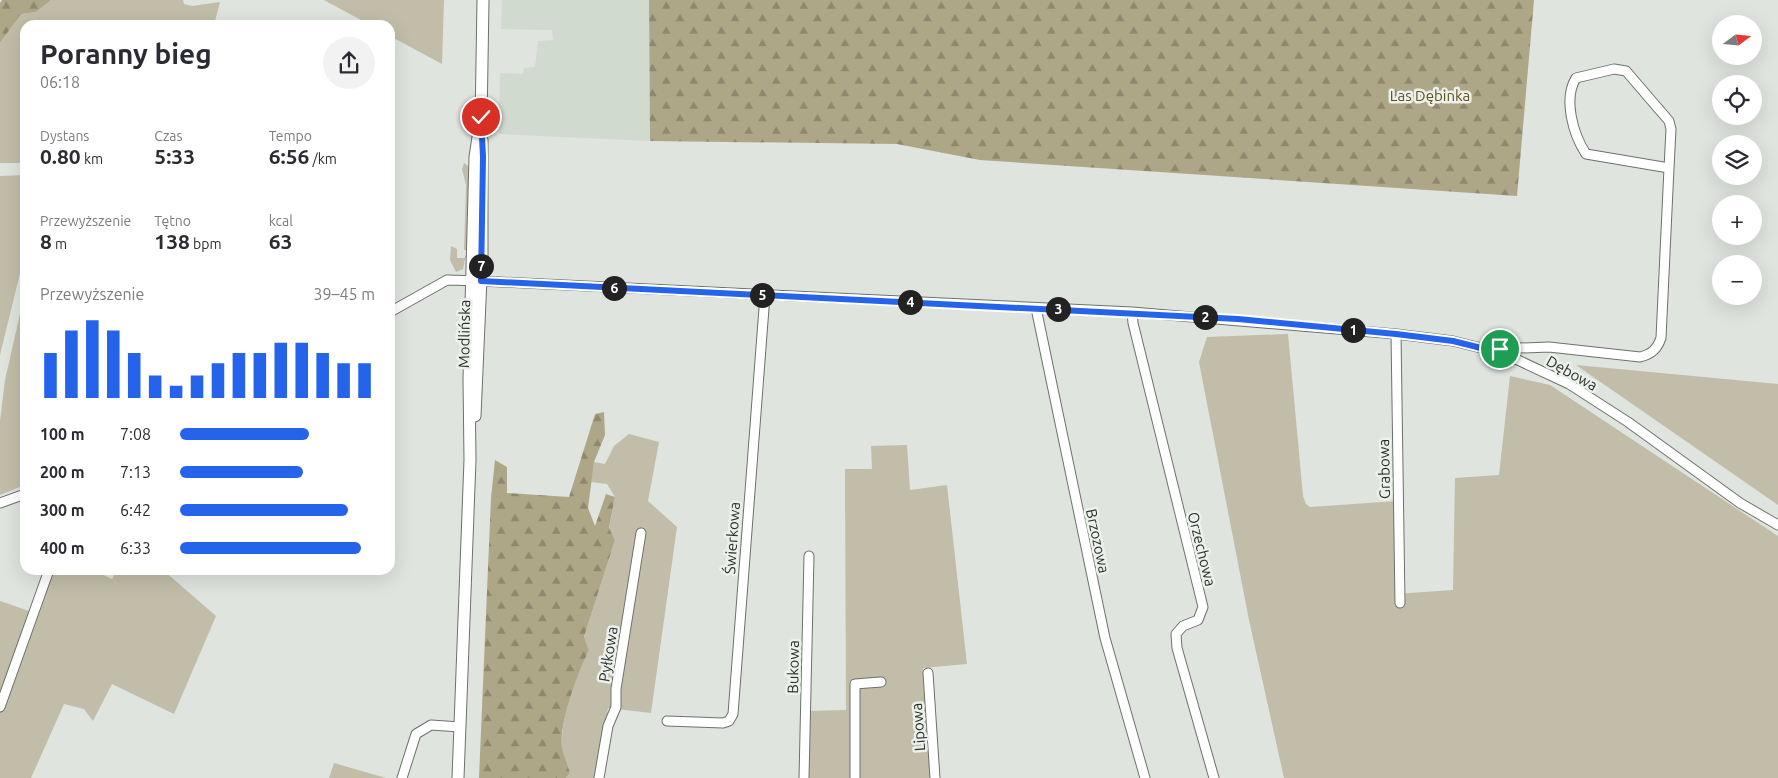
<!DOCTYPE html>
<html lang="pl">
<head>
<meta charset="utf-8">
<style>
  :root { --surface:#fff; --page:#f2f2f3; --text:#2b2b33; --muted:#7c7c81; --accent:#2563eb }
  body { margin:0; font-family:Ubuntu,sans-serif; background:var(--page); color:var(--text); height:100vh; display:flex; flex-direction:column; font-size:19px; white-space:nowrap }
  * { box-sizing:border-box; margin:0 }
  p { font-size:16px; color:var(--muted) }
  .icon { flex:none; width:28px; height:28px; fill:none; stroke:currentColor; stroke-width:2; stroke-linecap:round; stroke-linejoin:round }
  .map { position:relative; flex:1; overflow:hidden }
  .side { position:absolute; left:20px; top:20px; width:375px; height:555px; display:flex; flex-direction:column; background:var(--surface); border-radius:15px; box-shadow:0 5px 20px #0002 }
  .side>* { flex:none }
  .needle { width:32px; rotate:74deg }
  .tools { position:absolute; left:1712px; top:15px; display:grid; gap:10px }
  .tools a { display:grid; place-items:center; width:50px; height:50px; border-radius:50%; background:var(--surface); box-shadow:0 5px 20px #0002; font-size:25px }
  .pin { position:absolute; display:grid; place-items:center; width:42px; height:42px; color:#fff; margin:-21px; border:2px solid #fff; border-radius:50%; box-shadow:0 1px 5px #0007 }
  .km { position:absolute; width:25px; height:25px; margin:-12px; border-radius:50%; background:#222; color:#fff; font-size:14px; line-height:25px; text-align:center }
  .round { display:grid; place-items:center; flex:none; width:52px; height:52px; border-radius:26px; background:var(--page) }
  .overview { display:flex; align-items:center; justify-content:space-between; height:85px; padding:0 20px }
  h1 { font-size:28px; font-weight:600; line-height:38px }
  .figures { display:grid; grid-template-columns:repeat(3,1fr); gap:8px; height:85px; padding:5px 20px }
  .figures div { display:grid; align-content:center }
  .figures b { font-size:21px; font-weight:600 }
  .figures small { font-size:14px; font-weight:400 }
  .figures p { font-size:14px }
  .chart { height:140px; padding:10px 20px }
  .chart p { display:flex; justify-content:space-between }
  .chart svg { width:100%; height:90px; margin-top:5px; stroke:var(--accent); stroke-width:6 }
  ul { padding:0 20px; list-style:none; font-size:16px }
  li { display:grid; grid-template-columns:80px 60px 1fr; align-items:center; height:38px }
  li i { height:12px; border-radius:6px; background:var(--accent) }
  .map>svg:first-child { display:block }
</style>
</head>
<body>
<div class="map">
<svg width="1778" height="778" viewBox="0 0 1778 778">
  <defs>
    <pattern id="forest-firs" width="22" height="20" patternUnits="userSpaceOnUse" patternTransform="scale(1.25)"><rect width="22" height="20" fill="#aea787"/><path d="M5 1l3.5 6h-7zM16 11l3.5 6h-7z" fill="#8e886f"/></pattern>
  </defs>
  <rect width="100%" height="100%" fill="#dfe4df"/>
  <path fill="#d0dacf" d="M502 0H649L650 141 499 134 500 73 523 74 524 68 535 67 538 41 553 40 552 30 501 29Z"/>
  <path fill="#c1bda8" d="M51 0H183L184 4 192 6 220 2 214 25H25V163H0V43L21 14 36 12Z
    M324 0H444L442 64 390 36V25H370Z
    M464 163 471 168 469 250H464L466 185 462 169Z
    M25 175V253L0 355V176Z
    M451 246 457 249V258H464L466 255 463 269 456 272 450 260Z
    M24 296 25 485 0 495V421L5 380Z
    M1288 334 1303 496 1306 504 1310 507 1397 501 1396 594 1453 590 1455 478 1499 475 1510 376 1550 385 1778 536V778H1284L1249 620 1199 362 1207 337Z
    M1576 365 1778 384V505Z
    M629 434 659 442 648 501 677 527 651 713 608 708 598 778H566L570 773C568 765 562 755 562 747 560 719 577 675 589 650L584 637 615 540 609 529 615 497 607 484 591 482 594 462 605 464 614 446Z
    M907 445 910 490 947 485 967 664 923 668 931 778H807L809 711 846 710 845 469H872L871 446Z
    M48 570H93L112 579 117 570H163L216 616 174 714 112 684 93 721 84 709 64 704 31 778H0V601L32 612Z
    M334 763 386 778H329Z"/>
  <path fill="url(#forest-firs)" d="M2 0H51L36 12 21 14 0 43V3Z
    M649 0H1534L1517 196 980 160 897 144 650 141Z
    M604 412 605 435 594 462 588 508 595 526 606 494 615 497 609 528 615 540 584 637 589 650C578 673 559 722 562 747 563 755 568 765 570 773L566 778H479L491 498 495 460 507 467V493L569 497 595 414Z"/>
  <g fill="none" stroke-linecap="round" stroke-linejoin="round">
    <defs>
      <path id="minor" d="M1036 308 1105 638 1145 778
        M390 312 447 280 481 281 1132 312 1396 334 1453 341 1505 354 1569 384 1628 422 1740 503 1778 525
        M1132 312 1133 323 1203 607 1198 620 1183 626 1176 634 1177 648 1214 778
        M1396 334 1400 603
        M1496 349 1549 347 1640 357C1652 354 1657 349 1661 338L1669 168 1586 154C1573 134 1563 99 1576 78L1614 69 1626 71 1669 121 1671 129 1669 168
        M0 503 25 494
        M928 673 935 778
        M0 707 49 570
        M667 721 723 723 729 721 733 714 765 295
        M402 778 416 734 431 725 460 727
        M599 778 608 726 616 707V689L641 533
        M804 778 809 556
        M855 778V684L881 682"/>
      <path id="secondary" d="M481 124 483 0
        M475 416 482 255V140
        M458 778 470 460 469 379 475 157 481 117"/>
    </defs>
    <use href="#minor" stroke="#6d716d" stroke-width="11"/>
    <use href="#secondary" stroke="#6d716d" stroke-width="13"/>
    <use href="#minor" stroke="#fff" stroke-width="9"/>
    <use href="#secondary" stroke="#fff" stroke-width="11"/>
  </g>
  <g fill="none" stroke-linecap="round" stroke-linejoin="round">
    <defs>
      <path id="route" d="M481 117 483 157 481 281 1238 319 1396 334 1453 341 1485 349H1500"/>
    </defs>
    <use href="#route" stroke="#fff" stroke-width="10"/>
    <use href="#route" stroke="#2563eb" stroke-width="6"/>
  </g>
  <g text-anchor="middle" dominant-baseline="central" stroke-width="5" stroke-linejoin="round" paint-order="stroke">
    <g font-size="15" fill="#5e521c" stroke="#ecf1ec">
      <text x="1430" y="95">Las Dębinka</text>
    </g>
    <g font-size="15" fill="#2d2f2d" stroke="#ecf1ec">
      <text transform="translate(464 334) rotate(-89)">Modlińska</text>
      <text transform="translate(1572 373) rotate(29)">Dębowa</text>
      <text transform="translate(1384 469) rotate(-91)">Grabowa</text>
      <text transform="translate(732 538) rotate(-86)">Świerkowa</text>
      <text transform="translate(1098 541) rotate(78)">Brzozowa</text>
      <text transform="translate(1202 549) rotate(76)">Orzechowa</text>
      <text transform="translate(608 654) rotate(-81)">Pyłkowa</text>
      <text transform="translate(793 667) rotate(-89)">Bukowa</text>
      <text transform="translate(918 727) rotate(-94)">Lipowa</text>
    </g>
  </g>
</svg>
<div class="tools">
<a><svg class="needle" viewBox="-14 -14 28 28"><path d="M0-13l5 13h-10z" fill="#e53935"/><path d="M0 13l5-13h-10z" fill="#7c7c81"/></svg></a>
<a><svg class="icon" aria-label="locate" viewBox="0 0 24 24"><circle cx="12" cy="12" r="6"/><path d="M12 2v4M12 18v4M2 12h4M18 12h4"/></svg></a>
<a><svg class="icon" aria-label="layers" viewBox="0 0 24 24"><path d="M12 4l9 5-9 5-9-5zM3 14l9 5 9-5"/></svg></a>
<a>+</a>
<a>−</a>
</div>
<div class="pin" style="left:1500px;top:349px;background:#1e9e55"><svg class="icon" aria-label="arrive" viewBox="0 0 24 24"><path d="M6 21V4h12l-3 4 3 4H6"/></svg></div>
<div class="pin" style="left:481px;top:117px;background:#d93025"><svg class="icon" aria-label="check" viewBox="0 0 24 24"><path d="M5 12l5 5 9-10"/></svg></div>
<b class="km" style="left:1353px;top:330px">1</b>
<b class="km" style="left:1205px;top:317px">2</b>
<b class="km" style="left:1058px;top:309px">3</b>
<b class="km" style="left:910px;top:302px">4</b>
<b class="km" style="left:762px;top:295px">5</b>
<b class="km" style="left:614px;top:288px">6</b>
<b class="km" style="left:481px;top:266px">7</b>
<section class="side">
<div class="overview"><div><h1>Poranny bieg</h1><p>06:18</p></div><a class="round"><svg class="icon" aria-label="share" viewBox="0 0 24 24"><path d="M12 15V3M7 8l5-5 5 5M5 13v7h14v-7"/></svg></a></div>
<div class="figures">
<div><p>Dystans</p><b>0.80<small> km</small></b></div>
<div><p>Czas</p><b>5:33</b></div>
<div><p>Tempo</p><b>6:56<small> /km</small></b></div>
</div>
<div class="figures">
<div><p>Przewyższenie</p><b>8<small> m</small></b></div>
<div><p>Tętno</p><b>138<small> bpm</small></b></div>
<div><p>kcal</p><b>63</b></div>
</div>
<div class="chart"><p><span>Przewyższenie</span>39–45 m</p>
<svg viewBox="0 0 160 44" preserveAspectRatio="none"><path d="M5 44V22M15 44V11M25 44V6M35 44V11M45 44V22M55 44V33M65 44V38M75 44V33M85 44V27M95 44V22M105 44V22M115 44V17M125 44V17M135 44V22M145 44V27M155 44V27"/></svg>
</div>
<ul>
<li><b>100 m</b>7:08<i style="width:66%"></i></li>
<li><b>200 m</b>7:13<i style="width:63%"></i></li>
<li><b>300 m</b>6:42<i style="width:86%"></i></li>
<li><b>400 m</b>6:33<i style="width:93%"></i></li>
</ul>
</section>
</div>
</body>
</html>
